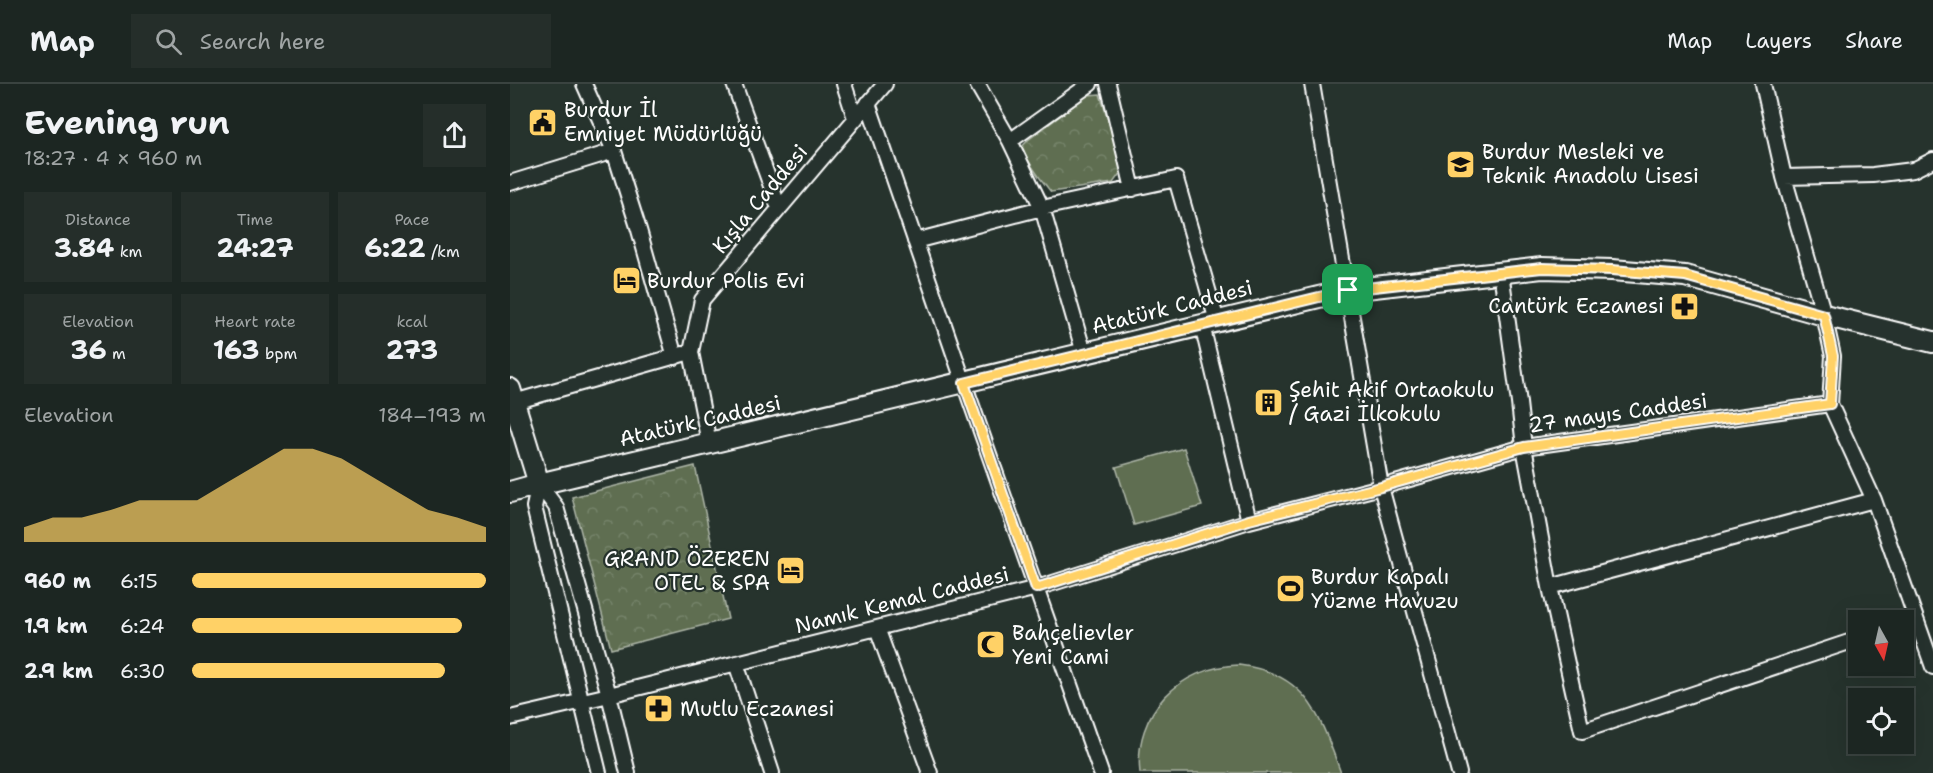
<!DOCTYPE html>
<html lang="en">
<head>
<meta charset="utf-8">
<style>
  :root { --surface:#1c2622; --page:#252e2a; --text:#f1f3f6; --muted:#a0a5a5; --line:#3a4340; --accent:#ffd166 }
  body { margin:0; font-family:"Shantell Sans",sans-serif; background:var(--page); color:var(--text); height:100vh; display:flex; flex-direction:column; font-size:22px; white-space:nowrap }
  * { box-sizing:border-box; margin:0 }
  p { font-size:20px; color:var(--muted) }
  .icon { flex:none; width:33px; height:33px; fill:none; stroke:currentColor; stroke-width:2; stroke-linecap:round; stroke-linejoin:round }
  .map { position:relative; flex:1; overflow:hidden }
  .details { display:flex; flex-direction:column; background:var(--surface); width:510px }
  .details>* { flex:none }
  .needle { width:39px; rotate:172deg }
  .buttons { position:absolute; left:1338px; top:526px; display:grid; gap:12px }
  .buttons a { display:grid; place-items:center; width:66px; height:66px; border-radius:0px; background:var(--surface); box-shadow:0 6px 24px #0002,0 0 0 2px var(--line); font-size:30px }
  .pin { position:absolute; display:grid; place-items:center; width:51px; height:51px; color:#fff; margin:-26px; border-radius:12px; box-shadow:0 3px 9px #0006 }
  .round { display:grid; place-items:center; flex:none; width:63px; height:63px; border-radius:0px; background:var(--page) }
  .summary { display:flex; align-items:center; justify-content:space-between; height:102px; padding:0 24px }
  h1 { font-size:33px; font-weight:700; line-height:45px }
  .figures { display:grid; grid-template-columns:repeat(3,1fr); gap:9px; height:102px; padding:6px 24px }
  .figures div { display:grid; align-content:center; border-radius:0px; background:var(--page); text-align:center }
  .figures b { font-size:26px; font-weight:700 }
  .figures small { font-size:16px; font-weight:400 }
  .figures p { font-size:16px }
  .chart { height:168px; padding:12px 24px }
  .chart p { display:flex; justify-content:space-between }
  .chart svg { width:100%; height:108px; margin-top:6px; fill:var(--accent); opacity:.7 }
  ul { padding:0 24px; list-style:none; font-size:20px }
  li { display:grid; grid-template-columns:96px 72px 1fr; align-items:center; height:45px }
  li i { height:15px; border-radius:8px; background:var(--accent) }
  header { display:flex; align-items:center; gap:36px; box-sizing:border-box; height:84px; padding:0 30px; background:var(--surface); border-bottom:2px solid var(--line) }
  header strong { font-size:28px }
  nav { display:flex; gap:33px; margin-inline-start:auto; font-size:21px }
  .search { width:420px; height:54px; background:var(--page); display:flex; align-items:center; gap:15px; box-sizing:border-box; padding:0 21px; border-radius:0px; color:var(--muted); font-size:22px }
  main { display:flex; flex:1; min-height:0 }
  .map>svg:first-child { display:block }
</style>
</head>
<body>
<header>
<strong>Map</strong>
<div class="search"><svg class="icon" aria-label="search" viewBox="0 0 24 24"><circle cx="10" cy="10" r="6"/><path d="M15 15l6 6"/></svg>Search here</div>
<nav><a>Map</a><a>Layers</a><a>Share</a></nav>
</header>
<main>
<section class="details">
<div class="summary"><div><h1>Evening run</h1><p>18:27 · 4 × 960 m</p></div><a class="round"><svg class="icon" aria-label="share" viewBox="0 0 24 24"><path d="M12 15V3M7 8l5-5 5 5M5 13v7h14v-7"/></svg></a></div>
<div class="figures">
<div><p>Distance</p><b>3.84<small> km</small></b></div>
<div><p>Time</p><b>24:27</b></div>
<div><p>Pace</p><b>6:22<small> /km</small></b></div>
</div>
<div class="figures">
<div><p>Elevation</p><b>36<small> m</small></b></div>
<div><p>Heart rate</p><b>163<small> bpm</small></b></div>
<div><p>kcal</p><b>273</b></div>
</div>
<div class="chart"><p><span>Elevation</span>184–193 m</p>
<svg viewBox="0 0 160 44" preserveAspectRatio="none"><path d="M0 44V38L10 34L20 34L30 31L40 27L50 27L60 27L70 20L80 13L90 6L100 6L110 10L120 17L130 24L140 31L150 34L160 38V44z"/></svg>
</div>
<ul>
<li><b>960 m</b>6:15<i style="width:100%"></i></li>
<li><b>1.9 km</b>6:24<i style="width:92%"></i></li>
<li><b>2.9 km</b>6:30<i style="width:86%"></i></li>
</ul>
</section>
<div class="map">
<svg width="1423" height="689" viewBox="0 0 1423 689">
  <defs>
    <pattern id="park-crowns" width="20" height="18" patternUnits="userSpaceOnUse" patternTransform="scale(1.5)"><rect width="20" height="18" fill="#5e6e51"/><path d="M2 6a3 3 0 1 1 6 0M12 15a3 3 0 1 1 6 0" fill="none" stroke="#76846b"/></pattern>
  </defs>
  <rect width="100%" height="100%" fill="#26332d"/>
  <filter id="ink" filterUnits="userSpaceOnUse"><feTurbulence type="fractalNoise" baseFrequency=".0167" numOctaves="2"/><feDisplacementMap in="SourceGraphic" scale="12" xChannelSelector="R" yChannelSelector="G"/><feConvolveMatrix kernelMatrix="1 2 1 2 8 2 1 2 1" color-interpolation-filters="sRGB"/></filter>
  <g filter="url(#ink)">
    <path fill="#5e6e51" stroke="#aeb6a8" stroke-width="1.5" d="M674 364 692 422 624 441 606 383Z
      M729 581C798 589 810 633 831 689H630C623 629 670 582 729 581Z"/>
    <path fill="url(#park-crowns)" stroke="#aeb6a8" stroke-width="1.5" d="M590 10 610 74 611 88 603 99 541 108 530 94 510 65 518 56 578 11Z
      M185 382 218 535 101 565 62 413Z"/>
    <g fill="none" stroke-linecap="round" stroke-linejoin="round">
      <defs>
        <path id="street" d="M74 0 104 67 129 146 165 273
          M224 0 269 124
          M334 0 345 34
          M467 0 500 57 532 124 574 269
          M598 0 623 105
          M802 0 871 403 949 689
          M1253 0 1274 93 1314 231 1323 272 1320 320 1364 416 1423 583
          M358 19 454 299 591 689
          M500 57 580 0
          M1274 93 1363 91 1403 86 1423 76
          M0 99 104 67
          M405 157 532 124 666 95 707 237
          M991 188 1009 319 1014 363 1040 503 1072 647 1348 555
          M692 241 739 437
          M4 318 173 270
          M199 359 181 268 192 216 375 0
          M29 400 46 423 99 611 118 689
          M29 400 24 423 89 689
          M1040 503 1364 416
          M367 544 420 689
          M226 579 262 689
          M0 634 99 611 527 504 739 437 871 403 1014 363 1320 320"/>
        <path id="secondary" d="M0 305 29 400
          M0 408 29 400 838 206 1032 184 1102 186 1175 192 1314 231 1423 258"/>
      </defs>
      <use href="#street" stroke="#fff" stroke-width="18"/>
      <use href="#secondary" stroke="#fff" stroke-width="24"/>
      <use href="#street" stroke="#26332d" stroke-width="14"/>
      <use href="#secondary" stroke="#26332d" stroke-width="20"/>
    </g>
  </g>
  <g fill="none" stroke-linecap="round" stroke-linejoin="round" filter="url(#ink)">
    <defs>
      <path id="route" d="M1032 184 1102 186 1175 192 1314 231 1323 272 1320 320 1014 363 871 403 739 436 526 504 454 299 838 206Z"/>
    </defs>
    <use href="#route" stroke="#fff" stroke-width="12"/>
    <use href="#route" stroke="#ffd166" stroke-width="8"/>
  </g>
  <defs>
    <symbol id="civic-square" viewBox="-11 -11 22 22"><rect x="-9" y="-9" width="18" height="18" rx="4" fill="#ffd166" stroke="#26332d"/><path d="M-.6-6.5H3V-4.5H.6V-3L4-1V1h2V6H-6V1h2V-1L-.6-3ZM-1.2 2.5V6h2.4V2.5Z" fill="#111"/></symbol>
    <symbol id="school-square" viewBox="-11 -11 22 22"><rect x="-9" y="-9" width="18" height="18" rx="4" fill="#ffd166" stroke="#26332d"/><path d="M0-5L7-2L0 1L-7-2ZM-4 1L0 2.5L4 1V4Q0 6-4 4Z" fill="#111"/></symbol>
    <symbol id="hotel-square" viewBox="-11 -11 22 22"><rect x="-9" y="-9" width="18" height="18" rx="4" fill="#ffd166" stroke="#26332d"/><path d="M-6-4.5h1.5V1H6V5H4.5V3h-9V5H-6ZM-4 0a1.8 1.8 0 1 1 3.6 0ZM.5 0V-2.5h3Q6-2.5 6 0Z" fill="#111"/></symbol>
    <symbol id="pharmacy-square" viewBox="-11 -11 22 22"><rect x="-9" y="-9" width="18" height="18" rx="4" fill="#ffd166" stroke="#26332d"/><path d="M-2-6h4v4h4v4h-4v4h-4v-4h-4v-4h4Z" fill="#111"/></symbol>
    <symbol id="building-square" viewBox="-11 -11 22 22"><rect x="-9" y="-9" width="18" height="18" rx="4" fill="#ffd166" stroke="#26332d"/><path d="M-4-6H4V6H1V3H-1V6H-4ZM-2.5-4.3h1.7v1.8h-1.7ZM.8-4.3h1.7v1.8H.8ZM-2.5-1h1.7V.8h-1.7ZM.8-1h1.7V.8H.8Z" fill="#111"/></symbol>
    <symbol id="stadium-square" viewBox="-11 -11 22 22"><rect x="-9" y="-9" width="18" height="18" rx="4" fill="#ffd166" stroke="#26332d"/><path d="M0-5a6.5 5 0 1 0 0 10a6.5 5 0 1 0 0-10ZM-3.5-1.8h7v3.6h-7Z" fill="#111"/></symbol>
    <symbol id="mosque-square" viewBox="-11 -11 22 22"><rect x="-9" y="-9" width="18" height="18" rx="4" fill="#ffd166" stroke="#26332d"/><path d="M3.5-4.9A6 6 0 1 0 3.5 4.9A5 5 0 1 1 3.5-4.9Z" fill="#111"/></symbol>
  </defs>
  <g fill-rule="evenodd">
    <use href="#civic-square" x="16" y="22" width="33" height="33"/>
    <use href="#school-square" x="934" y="64" width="33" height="33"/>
    <use href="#hotel-square" x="100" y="180" width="33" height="33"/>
    <use href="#pharmacy-square" x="1158" y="206" width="33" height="33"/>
    <use href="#building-square" x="742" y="302" width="33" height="33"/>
    <use href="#hotel-square" x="264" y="470" width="33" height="33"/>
    <use href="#stadium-square" x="764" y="488" width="33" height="33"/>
    <use href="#mosque-square" x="464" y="544" width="33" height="33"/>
    <use href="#pharmacy-square" x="132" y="608" width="33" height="33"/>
  </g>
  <g text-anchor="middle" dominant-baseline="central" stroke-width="4.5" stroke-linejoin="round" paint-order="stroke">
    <g font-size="21" fill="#fff" stroke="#26332d" text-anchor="start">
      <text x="54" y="26">Burdur İl<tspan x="54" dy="24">Emniyet Müdürlüğü</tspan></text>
      <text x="972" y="68">Burdur Mesleki ve<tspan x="972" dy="24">Teknik Anadolu Lisesi</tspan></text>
      <text x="137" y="197">Burdur Polis Evi</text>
      <text x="1154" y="222" text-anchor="end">Cantürk Eczanesi</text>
      <text x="779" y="306">Şehit Akif Ortaokulu<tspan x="779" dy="24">/ Gazi İlkokulu</tspan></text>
      <text x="260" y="475" text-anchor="end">GRAND ÖZEREN<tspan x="260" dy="24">OTEL &amp; SPA</tspan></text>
      <text x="801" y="493">Burdur Kapalı<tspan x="801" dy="24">Yüzme Havuzu</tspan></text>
      <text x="502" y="549">Bahçelievler<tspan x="502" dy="24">Yeni Cami</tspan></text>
      <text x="170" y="625">Mutlu Eczanesi</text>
    </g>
    <g font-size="21" fill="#fff" stroke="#26332d">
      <text transform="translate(250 115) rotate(-50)">Kışla Caddesi</text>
      <text transform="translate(662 223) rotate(-14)">Atatürk Caddesi</text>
      <text transform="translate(1108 329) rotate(-8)">27 mayıs Caddesi</text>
      <text transform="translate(190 337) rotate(-13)">Atatürk Caddesi</text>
      <text transform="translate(392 516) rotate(-14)">Namık Kemal Caddesi</text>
    </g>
  </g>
</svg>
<div class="buttons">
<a><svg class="needle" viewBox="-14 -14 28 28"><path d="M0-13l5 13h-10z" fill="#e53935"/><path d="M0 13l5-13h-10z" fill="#a0a5a5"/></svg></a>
<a><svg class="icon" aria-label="locate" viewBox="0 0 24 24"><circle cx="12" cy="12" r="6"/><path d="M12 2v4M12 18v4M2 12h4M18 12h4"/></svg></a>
</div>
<div class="pin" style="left:838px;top:206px;background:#1e9e55"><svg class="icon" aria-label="arrive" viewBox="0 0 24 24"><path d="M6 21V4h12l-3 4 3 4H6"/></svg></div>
</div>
</main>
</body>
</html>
